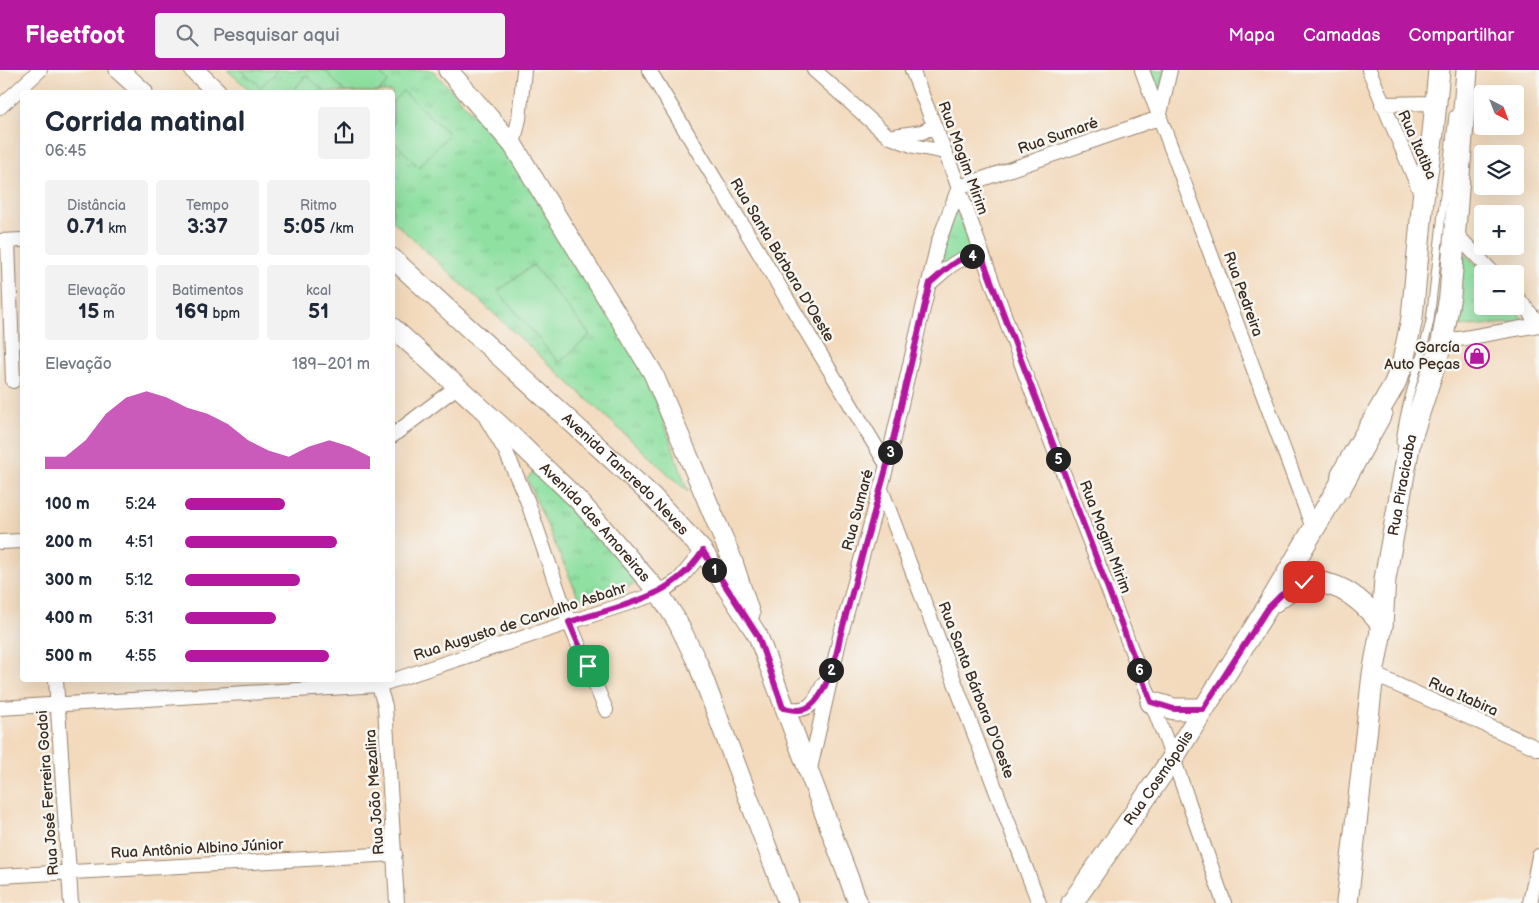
<!DOCTYPE html>
<html lang="pt">
<head>
<meta charset="utf-8">
<style>
  :root { --surface:#fff; --page:#f2f2f3; --text:#1f2937; --muted:#747a83; --accent:#b5179e }
  body { margin:0; font-family:"Balsamiq Sans",sans-serif; background:var(--page); color:var(--text); height:100vh; display:flex; flex-direction:column; font-size:19px; white-space:nowrap }
  * { box-sizing:border-box; margin:0 }
  p { font-size:16px; color:var(--muted) }
  .icon { flex:none; width:28px; height:28px; fill:none; stroke:currentColor; stroke-width:2; stroke-linecap:round; stroke-linejoin:round }
  .map { position:relative; flex:1; overflow:hidden }
  .side { position:absolute; left:20px; top:20px; width:375px; height:592px; display:flex; flex-direction:column; background:var(--surface); border-radius:5px; box-shadow:0 5px 20px #0002 }
  .side>* { flex:none }
  .needle { width:32px; rotate:138deg }
  .buttons { position:absolute; left:1474px; top:15px; display:grid; gap:10px }
  .buttons a { display:grid; place-items:center; width:50px; height:50px; border-radius:5px; background:var(--surface); box-shadow:0 5px 20px #0002; font-size:25px }
  .pin { position:absolute; display:grid; place-items:center; width:42px; height:42px; color:#fff; margin:-21px; border-radius:10px; box-shadow:0 2px 8px #0006 }
  .km { position:absolute; width:25px; height:25px; margin:-12px; border-radius:50%; background:#222; color:#fff; font-size:14px; line-height:25px; text-align:center }
  .round { display:grid; place-items:center; flex:none; width:52px; height:52px; border-radius:5px; background:var(--page) }
  .headline { display:flex; align-items:center; justify-content:space-between; height:85px; padding:0 25px }
  h1 { font-size:28px; font-weight:700; line-height:38px }
  .metrics { display:grid; grid-template-columns:repeat(3,1fr); gap:8px; height:85px; padding:5px 25px }
  .metrics div { display:grid; align-content:center; border-radius:5px; background:var(--page); text-align:center }
  .metrics b { font-size:21px; font-weight:700 }
  .metrics small { font-size:14px; font-weight:400 }
  .metrics p { font-size:14px }
  .chart { height:140px; padding:10px 25px }
  .chart p { display:flex; justify-content:space-between }
  .chart svg { width:100%; height:90px; margin-top:5px; fill:var(--accent); opacity:.7 }
  ul { padding:0 25px; list-style:none; font-size:16px }
  li { display:grid; grid-template-columns:80px 60px 1fr; align-items:center; height:38px }
  li i { height:12px; border-radius:6px; background:var(--accent) }
  header { display:flex; align-items:center; gap:30px; box-sizing:border-box; height:70px; padding:0 25px; background:var(--accent); color:#fff }
  header strong { font-size:24px }
  nav { display:flex; gap:28px; margin-inline-start:auto; font-size:18px }
  .search { width:350px; height:45px; background:var(--page); display:flex; align-items:center; gap:12px; box-sizing:border-box; padding:0 18px; border-radius:5px; color:var(--muted); font-size:19px }
  .map>svg:first-child { display:block }
</style>
</head>
<body>
<header>
<strong>Fleetfoot</strong>
<div class="search"><svg class="icon" aria-label="search" viewBox="0 0 24 24"><circle cx="10" cy="10" r="6"/><path d="M15 15l6 6"/></svg>Pesquisar aqui</div>
<nav><a>Mapa</a><a>Camadas</a><a>Compartilhar</a></nav>
</header>
<div class="map">
<svg width="1539" height="833" viewBox="0 0 1539 833">
  <defs>
    <pattern id="park-tufts" width="24" height="20" patternUnits="userSpaceOnUse" patternTransform="scale(1.25)"><rect width="24" height="20" fill="#8fe0a1"/><path d="M3 7l-1-3M5 7V3M7 7l1-3M15 17l-1-3M17 17v-4M19 17l1-3" fill="none" stroke="#7cc08a"/></pattern>
  </defs>
  <rect width="100%" height="100%" fill="#f6f6f2"/>
  <filter id="ink" filterUnits="userSpaceOnUse"><feTurbulence type="fractalNoise" baseFrequency=".02" numOctaves="2"/><feDisplacementMap in="SourceGraphic" scale="10" xChannelSelector="R" yChannelSelector="G"/><feConvolveMatrix kernelMatrix="1 2 1 2 8 2 1 2 1" color-interpolation-filters="sRGB"/></filter>
  <filter id="wash" filterUnits="userSpaceOnUse"><feTurbulence type="fractalNoise" baseFrequency=".0096" numOctaves="4" result="noise"/><feDisplacementMap in="SourceGraphic" scale="20" xChannelSelector="R" yChannelSelector="G"/><feGaussianBlur stdDeviation="1.12" result="paint"/><feColorMatrix in="noise" values="0 0 0 0 0 0 0 0 0 0 0 0 0 0 0 0 0 1.4 0 .05"/><feComposite in="paint" operator="in"/></filter>
  <g filter="url(#wash)">
    <rect width="100%" height="100%" fill="#f3dabd"/>
    <path fill="url(#park-tufts)" stroke="#658560" d="M227 0H432L514 87 648 306 688 422 393 151 392 22H252Z
      M1146 0H1165L1158 31Z
      M955 139 977 182 937 198Z
      M1465 183 1484 204 1482 236H1513L1525 252 1452 257Z
      M536 398 581 445 639 512 580 531 527 409Z"/>
    <path fill="#8fe0a1" stroke="#658560" d="M241 0H277L261 17Z
      M325 0H377L388 12 378 22H345Z
      M306 5 325 22H292Z
      M403 21 449 64 419 97 393 71V31Z
      M533 195 590 265 559 293 498 221Z"/>
  </g>
  <g filter="url(#ink)">
    <g fill="none" stroke-linecap="round" stroke-linejoin="round">
      <defs>
        <path id="service" d="M1400 372C1405 330 1421 292 1430 251L1453 45
          M1346 422 1389 344"/>
        <path id="minor" d="M649 0 887 395
          M814 0 888 66 914 76 945 82
          M912 0 953 102 1026 306 1173 688 1224 833
          M1142 0 1313 458
          M1369 0 1422 126
          M1382 34 1436 33
          M0 37 40 0
          M894 66 922 62 934 56
          M513 75 519 49 524 0
          M1456 164 1494 204
          M1 171 22 170
          M8 171 13 311
          M930 213C948 198 958 185 982 187
          M1515 225 1539 254
          M1442 272 1539 255
          M486 348 506 382 527 430 569 552 606 640
          M392 366 458 316
          M881 419 1039 833
          M0 472 22 471
          M1373 604 1539 679
          M56 610 71 833
          M377 610 385 636 397 833
          M0 638 379 615 659 523 679 510 703 481
          M783 638C809 643 814 635 824 613
          M809 703 840 567 887 395 938 173 959 117 1159 48 1170 0
          M0 806 395 784
          M1530 833 1539 786"/>
        <g id="secondary">
          <path d="M119 0 143 22"/>
          <path d="M194 0 217 22"/>
          <path d="M448 0 513 75 653 303 732 489 750 544"/>
          <path id="s1" d="M392 188 652 426 703 481 758 566 858 833"/>
          <path id="s2" d="M392 257 512 366 580 432 659 523 677 551 698 594 788 833"/>
        </g>
        <g id="primary">
          <path d="M1275 531C1316 495 1353 518 1382 555"/>
          <path d="M1151 632 1174 639H1203"/>
          <path id="s3" d="M1072 833 1173 688 1267 538 1341 413 1342 404 1394 315 1402 296 1412 248 1423 129 1433 63 1439 0"/>
          <path id="s4" d="M1347 833 1373 604 1382 555 1385 509 1410 371 1442 272 1450 226 1467 0"/>
        </g>
      </defs>
      <use href="#service" stroke="#97826e" stroke-width="9"/>
      <use href="#minor" stroke="#97826e" stroke-width="16"/>
      <use href="#secondary" stroke="#97826e" stroke-width="21"/>
      <use href="#primary" stroke="#97826e" stroke-width="23"/>
      <use href="#service" stroke="#fff" stroke-width="7"/>
      <use href="#minor" stroke="#fff" stroke-width="14"/>
      <use href="#secondary" stroke="#fff" stroke-width="19"/>
      <use href="#primary" stroke="#fff" stroke-width="21"/>
    </g>
  </g>
  <g fill="none" stroke-linecap="round" stroke-linejoin="round" filter="url(#ink)">
    <defs>
      <path id="route" d="M588 596 569 552C621 535 671 530 703 481L758 566 783 638C793 640 802 642 810 636 826 625 837 585 840 567L887 395 930 213C948 198 958 184 982 187L1151 632 1174 639H1203L1268 538 1281 525 1304 512"/>
    </defs>
    <use href="#route" stroke="#fff" stroke-width="10"/>
    <use href="#route" stroke="#b5179e" stroke-width="6"/>
  </g>
  <defs>
    <symbol id="shop-ring" viewBox="-11 -11 22 22"><circle r="9.5" fill="#f6f6f2" stroke="#b5179e" stroke-width="1.5"/><path d="M-5-2.5h2.3a2.7 3.5 0 0 1 5.4 0H5L5.5 6h-11ZM-1.5-2.5h3a1.5 2.3 0 0 0-3 0Z" fill="#b5179e"/></symbol>
  </defs>
  <g fill-rule="evenodd">
    <use href="#shop-ring" x="1463" y="272" width="28" height="28"/>
  </g>
  <g text-anchor="middle" dominant-baseline="central" stroke-width="5" stroke-linejoin="round" paint-order="stroke">
    <g font-size="15" fill="#3b2a1e" stroke="#f6f6f2">
      <text transform="translate(1058 66) rotate(-19)">Rua Sumaré</text>
      <text transform="translate(1417 75) rotate(66)">Rua Itatiba</text>
      <text transform="translate(963 88) rotate(70)">Rua Mogim Mirim</text>
      <text transform="translate(782 190) rotate(59)">Rua Santa Bárbara D'Oeste</text>
      <text transform="translate(1243 224) rotate(70)">Rua Pedreira</text>
      <text stroke="none"><textPath href="#s1" startOffset="318">Avenida Tancredo Neves</textPath></text>
      <text stroke="none"><textPath href="#s4" startOffset="422">Rua Piracicaba</textPath></text>
      <text transform="translate(858 440) rotate(-75)">Rua Sumaré</text>
      <text stroke="none"><textPath href="#s2" startOffset="282">Avenida das Amoreiras</textPath></text>
      <text transform="translate(1105 467) rotate(69)">Rua Mogim Mirim</text>
      <text transform="translate(520 552) rotate(-18)">Rua Augusto de Carvalho Asbahr</text>
      <text transform="translate(976 620) rotate(69)">Rua Santa Bárbara D'Oeste</text>
      <text transform="translate(1463 627) rotate(24)">Rua Itabira</text>
      <text stroke="none"><textPath href="#s3" startOffset="152">Rua Cosmópolis</textPath></text>
      <text transform="translate(375 722) rotate(-94)">Rua João Mezalira</text>
      <text transform="translate(48 723) rotate(-94)">Rua José Ferreira Godoi</text>
      <text transform="translate(197 779) rotate(-3)">Rua Antônio Albino Júnior</text>
    </g>
    <g font-size="15" fill="#3b2a1e" stroke="#f6f6f2" text-anchor="end">
      <text x="1460" y="277">García<tspan x="1460" dy="17">Auto Peças</tspan></text>
    </g>
  </g>
</svg>
<div class="buttons">
<a><svg class="needle" viewBox="-14 -14 28 28"><path d="M0-13l5 13h-10z" fill="#e53935"/><path d="M0 13l5-13h-10z" fill="#747a83"/></svg></a>
<a><svg class="icon" aria-label="layers" viewBox="0 0 24 24"><path d="M12 4l9 5-9 5-9-5zM3 14l9 5 9-5"/></svg></a>
<a>+</a>
<a>−</a>
</div>
<div class="pin" style="left:588px;top:596px;background:#1e9e55"><svg class="icon" aria-label="arrive" viewBox="0 0 24 24"><path d="M6 21V4h12l-3 4 3 4H6"/></svg></div>
<div class="pin" style="left:1304px;top:512px;background:#d93025"><svg class="icon" aria-label="check" viewBox="0 0 24 24"><path d="M5 12l5 5 9-10"/></svg></div>
<b class="km" style="left:714px;top:500px">1</b>
<b class="km" style="left:831px;top:600px">2</b>
<b class="km" style="left:890px;top:382px">3</b>
<b class="km" style="left:972px;top:186px">4</b>
<b class="km" style="left:1058px;top:389px">5</b>
<b class="km" style="left:1139px;top:600px">6</b>
<section class="side">
<div class="headline"><div><h1>Corrida matinal</h1><p>06:45</p></div><a class="round"><svg class="icon" aria-label="share" viewBox="0 0 24 24"><path d="M12 15V3M7 8l5-5 5 5M5 13v7h14v-7"/></svg></a></div>
<div class="metrics">
<div><p>Distância</p><b>0.71<small> km</small></b></div>
<div><p>Tempo</p><b>3:37</b></div>
<div><p>Ritmo</p><b>5:05<small> /km</small></b></div>
</div>
<div class="metrics">
<div><p>Elevação</p><b>15<small> m</small></b></div>
<div><p>Batimentos</p><b>169<small> bpm</small></b></div>
<div><p>kcal</p><b>51</b></div>
</div>
<div class="chart"><p><span>Elevação</span>189–201 m</p>
<svg viewBox="0 0 160 44" preserveAspectRatio="none"><path d="M0 44V38L10 38L20 30L30 17L40 9L50 6L60 9L70 14L80 17L90 22L100 30L110 35L120 38L130 33L140 30L150 33L160 38V44z"/></svg>
</div>
<ul>
<li><b>100 m</b>5:24<i style="width:54%"></i></li>
<li><b>200 m</b>4:51<i style="width:82%"></i></li>
<li><b>300 m</b>5:12<i style="width:62%"></i></li>
<li><b>400 m</b>5:31<i style="width:49%"></i></li>
<li><b>500 m</b>4:55<i style="width:78%"></i></li>
</ul>
</section>
</div>
</body>
</html>
